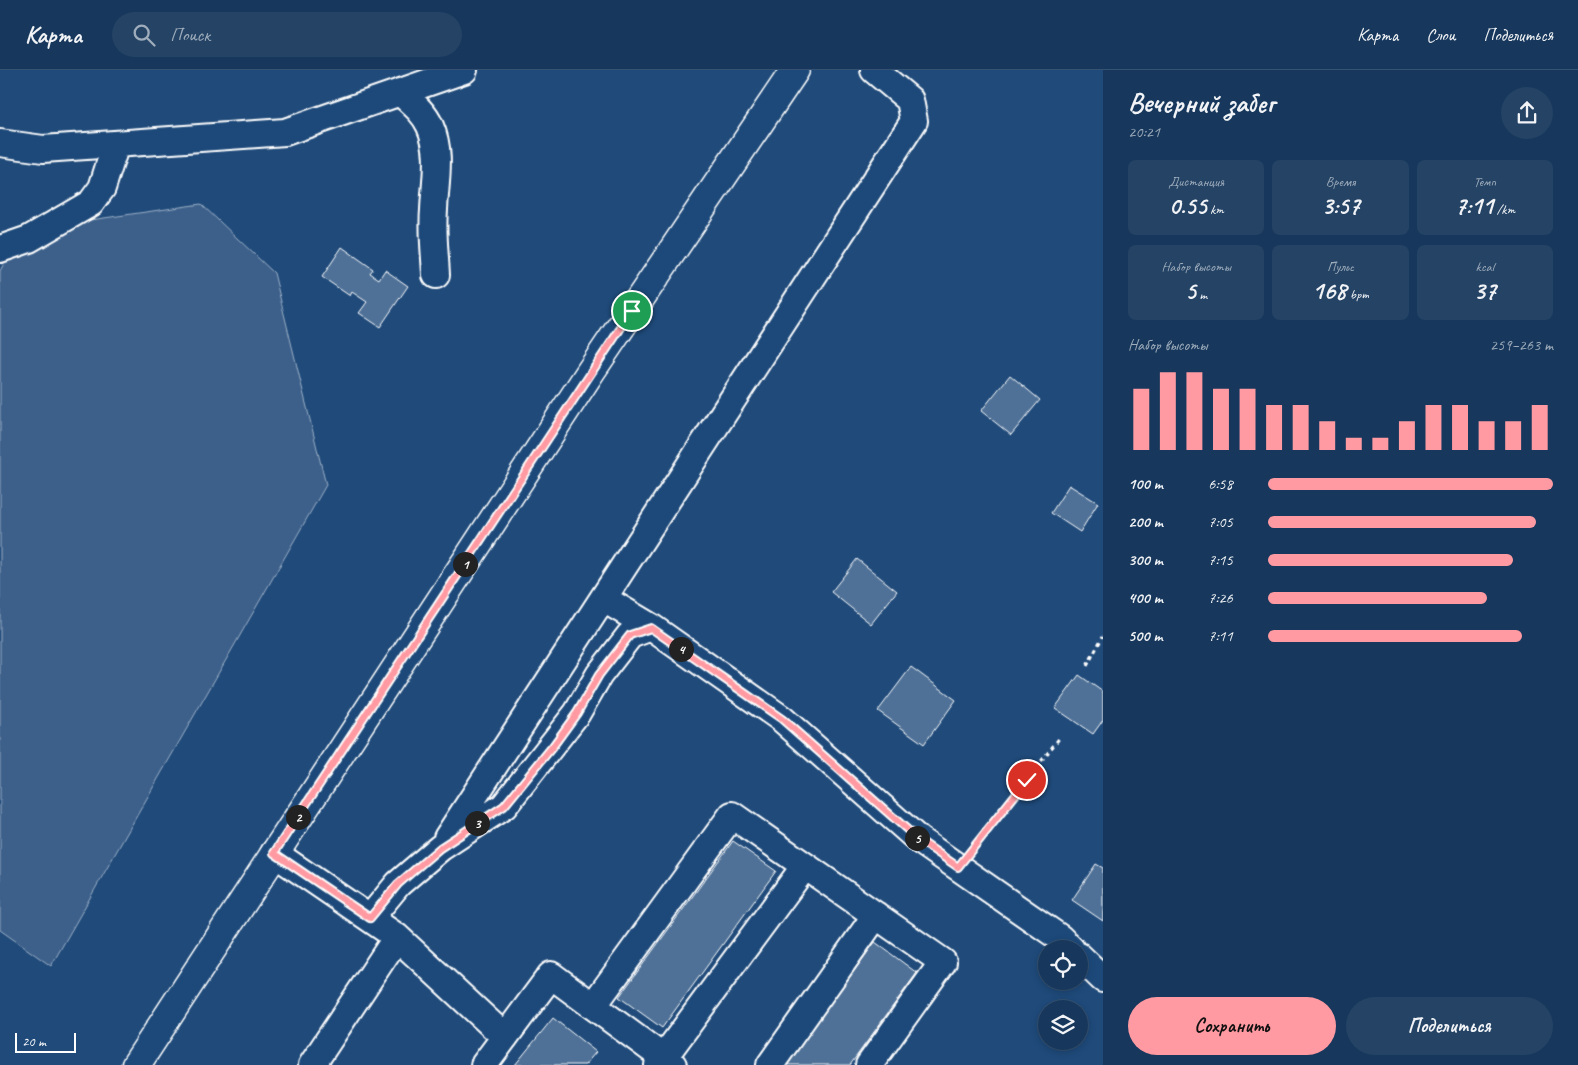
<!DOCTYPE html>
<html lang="ru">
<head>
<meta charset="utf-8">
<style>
  :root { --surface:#17385c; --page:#244365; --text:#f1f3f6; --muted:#9eacbb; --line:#365272; --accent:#ff9aa2 }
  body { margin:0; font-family:Caveat,sans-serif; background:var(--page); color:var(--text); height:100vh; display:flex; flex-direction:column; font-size:19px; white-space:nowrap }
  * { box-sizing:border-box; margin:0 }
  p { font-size:16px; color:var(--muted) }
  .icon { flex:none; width:28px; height:28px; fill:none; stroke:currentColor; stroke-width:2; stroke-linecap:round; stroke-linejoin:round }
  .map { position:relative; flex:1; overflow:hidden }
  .sheet { display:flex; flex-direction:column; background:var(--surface); width:475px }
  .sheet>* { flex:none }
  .fabs { position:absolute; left:1038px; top:870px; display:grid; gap:10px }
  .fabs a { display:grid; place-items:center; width:50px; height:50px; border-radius:50%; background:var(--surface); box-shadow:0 2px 8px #0003,0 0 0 1px var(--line); font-size:25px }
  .scale { position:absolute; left:15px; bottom:12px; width:61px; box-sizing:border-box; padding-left:5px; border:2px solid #fff; border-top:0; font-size:14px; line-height:18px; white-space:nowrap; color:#fff; -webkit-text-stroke:4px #1f4a7a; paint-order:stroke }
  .pin { position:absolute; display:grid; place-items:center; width:42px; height:42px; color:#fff; margin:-21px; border:2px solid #fff; border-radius:50%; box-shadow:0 1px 5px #0007 }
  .km { position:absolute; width:25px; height:25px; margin:-12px; border-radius:50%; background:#222; color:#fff; font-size:14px; line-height:25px; text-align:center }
  .round { display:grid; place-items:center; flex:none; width:52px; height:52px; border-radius:26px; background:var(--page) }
  .headline { display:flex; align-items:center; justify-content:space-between; height:85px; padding:0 25px }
  h1 { font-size:28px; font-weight:800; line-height:38px }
  .stats { display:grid; grid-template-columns:repeat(3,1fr); gap:8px; height:85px; padding:5px 25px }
  .stats div { display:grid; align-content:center; border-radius:8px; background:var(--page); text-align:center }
  .stats b { font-size:25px; font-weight:800 }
  .stats small { font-size:14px; font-weight:400 }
  .stats p { font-size:14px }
  .chart { height:140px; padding:10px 25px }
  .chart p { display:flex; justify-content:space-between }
  .chart svg { width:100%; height:90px; margin-top:5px; stroke:var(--accent); stroke-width:6 }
  .button { display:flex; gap:10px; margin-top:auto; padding:10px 25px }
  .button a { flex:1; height:58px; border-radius:30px; background:var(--accent); color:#111; font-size:20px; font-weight:800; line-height:58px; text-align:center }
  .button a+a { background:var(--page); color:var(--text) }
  ul { padding:0 25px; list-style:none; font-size:16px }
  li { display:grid; grid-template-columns:80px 60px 1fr; align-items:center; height:38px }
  li i { height:12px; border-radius:6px; background:var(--accent) }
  header { display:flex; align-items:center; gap:30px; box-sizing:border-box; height:70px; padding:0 25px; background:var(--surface); border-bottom:1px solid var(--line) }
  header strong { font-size:24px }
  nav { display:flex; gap:28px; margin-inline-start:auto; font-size:18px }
  .search { width:350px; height:45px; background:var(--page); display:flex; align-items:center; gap:12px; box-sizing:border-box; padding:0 18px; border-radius:28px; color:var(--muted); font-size:19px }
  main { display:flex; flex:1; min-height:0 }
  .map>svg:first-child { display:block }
</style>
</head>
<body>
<header>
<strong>Карта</strong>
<div class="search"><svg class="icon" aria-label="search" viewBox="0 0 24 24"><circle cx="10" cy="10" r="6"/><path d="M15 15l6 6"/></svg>Поиск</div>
<nav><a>Карта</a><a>Слои</a><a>Поделиться</a></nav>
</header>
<main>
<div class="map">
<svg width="1103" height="995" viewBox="0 0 1103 995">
  <rect width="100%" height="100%" fill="#1f4a7a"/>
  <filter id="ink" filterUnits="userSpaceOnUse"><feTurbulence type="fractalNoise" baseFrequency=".02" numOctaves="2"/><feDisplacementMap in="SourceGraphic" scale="10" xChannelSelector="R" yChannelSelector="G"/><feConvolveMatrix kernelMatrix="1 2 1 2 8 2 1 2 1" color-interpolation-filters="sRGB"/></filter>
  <g filter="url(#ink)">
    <path fill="#3c618b" stroke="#9eb0c5" d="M201 134 274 203 326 415 51 896 0 860V201L21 160Z"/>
    <path fill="#507197" stroke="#fff" d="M342 177 373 199 370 203 379 209 385 200 408 216 380 257 359 243 367 232 352 222 350 226 322 207Z
      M1010 305 1040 330 1011 365 981 341Z
      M1069 415 1098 433 1080 462 1051 443Z
      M857 489 897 521 871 554 831 522Z
      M911 597 956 630 924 674 878 641Z
      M1079 605 1103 622V650L1093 664 1055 638Z
      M733 771 776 801 662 958 619 927Z
      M1096 794 1103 798V851L1072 830Z
      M875 872 917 903 850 995H785Z
      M553 948 596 982 585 995H515Z"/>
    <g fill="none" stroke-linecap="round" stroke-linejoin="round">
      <defs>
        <path id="minor" d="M400 22C411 32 424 42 430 56 442 83 435 112 434 140 432 161 435 184 436 205
          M0 73 43 79 285 62 464 0
          M0 179 29 169 91 133 102 118 116 74
          M604 529 651 557
          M447 768 914 51 910 30 874 0
          M274 783 397 867 505 967
          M370 848 398 814 440 778 504 736 577 643 599 605 630 565 651 557 782 649 919 770 1060 868 1071 879
          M1079 886 1103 909
          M593 936 732 745 943 892 869 995
          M312 995 397 867
          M484 995 551 905 673 995
          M658 995 805 796
          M770 995 876 845"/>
        <path id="major" d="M136 995 591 301 795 0"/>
      </defs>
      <use href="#minor" stroke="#fff" stroke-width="30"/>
      <use href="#major" stroke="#fff" stroke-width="31"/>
      <path stroke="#fff" stroke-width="3" stroke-dasharray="4 4" stroke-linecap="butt" d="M1087 596 1103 566
        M972 779 1061 666"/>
      <use href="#minor" stroke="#1f4a7a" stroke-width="26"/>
      <use href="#major" stroke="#1f4a7a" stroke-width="28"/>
    </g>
  </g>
  <g fill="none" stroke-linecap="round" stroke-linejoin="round" filter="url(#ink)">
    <defs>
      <path id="route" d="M632 241 274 783 370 848 398 814 440 778 504 736 553 676 577 643 599 605 630 565 651 558 782 649 919 770 958 797 1027 710"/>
    </defs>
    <use href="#route" stroke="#fff" stroke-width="10"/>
    <use href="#route" stroke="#ff9aa2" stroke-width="6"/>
  </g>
</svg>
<div class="fabs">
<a><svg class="icon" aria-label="locate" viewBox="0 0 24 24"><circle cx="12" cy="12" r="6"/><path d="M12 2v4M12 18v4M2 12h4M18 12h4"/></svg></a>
<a><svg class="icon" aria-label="layers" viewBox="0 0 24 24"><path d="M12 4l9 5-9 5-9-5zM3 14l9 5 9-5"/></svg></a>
</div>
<div class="scale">20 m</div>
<div class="pin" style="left:632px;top:241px;background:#1e9e55"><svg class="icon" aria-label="arrive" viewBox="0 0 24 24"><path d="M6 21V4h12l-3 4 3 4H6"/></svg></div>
<div class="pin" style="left:1027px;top:710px;background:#d93025"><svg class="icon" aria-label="check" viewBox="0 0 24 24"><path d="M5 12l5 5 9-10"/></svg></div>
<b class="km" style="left:465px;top:494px">1</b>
<b class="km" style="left:298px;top:747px">2</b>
<b class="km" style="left:477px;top:753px">3</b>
<b class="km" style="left:681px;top:579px">4</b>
<b class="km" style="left:917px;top:768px">5</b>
</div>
<section class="sheet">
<div class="headline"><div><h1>Вечерний забег</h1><p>20:21</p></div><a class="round"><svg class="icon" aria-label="share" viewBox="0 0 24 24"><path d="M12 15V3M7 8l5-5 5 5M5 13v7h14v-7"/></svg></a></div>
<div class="stats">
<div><p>Дистанция</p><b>0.55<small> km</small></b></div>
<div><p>Время</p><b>3:57</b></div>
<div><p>Темп</p><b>7:11<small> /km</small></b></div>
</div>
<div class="stats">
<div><p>Набор высоты</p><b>5<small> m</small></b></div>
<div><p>Пульс</p><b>168<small> bpm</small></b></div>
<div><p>kcal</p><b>37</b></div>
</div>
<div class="chart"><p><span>Набор высоты</span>259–263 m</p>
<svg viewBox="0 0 160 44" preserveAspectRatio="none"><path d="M5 44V14M15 44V6M25 44V6M35 44V14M45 44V14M55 44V22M65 44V22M75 44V30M85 44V38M95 44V38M105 44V30M115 44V22M125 44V22M135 44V30M145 44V30M155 44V22"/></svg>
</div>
<ul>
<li><b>100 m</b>6:58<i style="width:100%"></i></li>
<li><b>200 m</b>7:05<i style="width:94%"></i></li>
<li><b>300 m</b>7:15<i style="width:86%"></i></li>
<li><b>400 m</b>7:26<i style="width:77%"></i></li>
<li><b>500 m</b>7:11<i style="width:89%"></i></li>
</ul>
<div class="button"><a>Сохранить</a><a>Поделиться</a></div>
</section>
</main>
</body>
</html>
